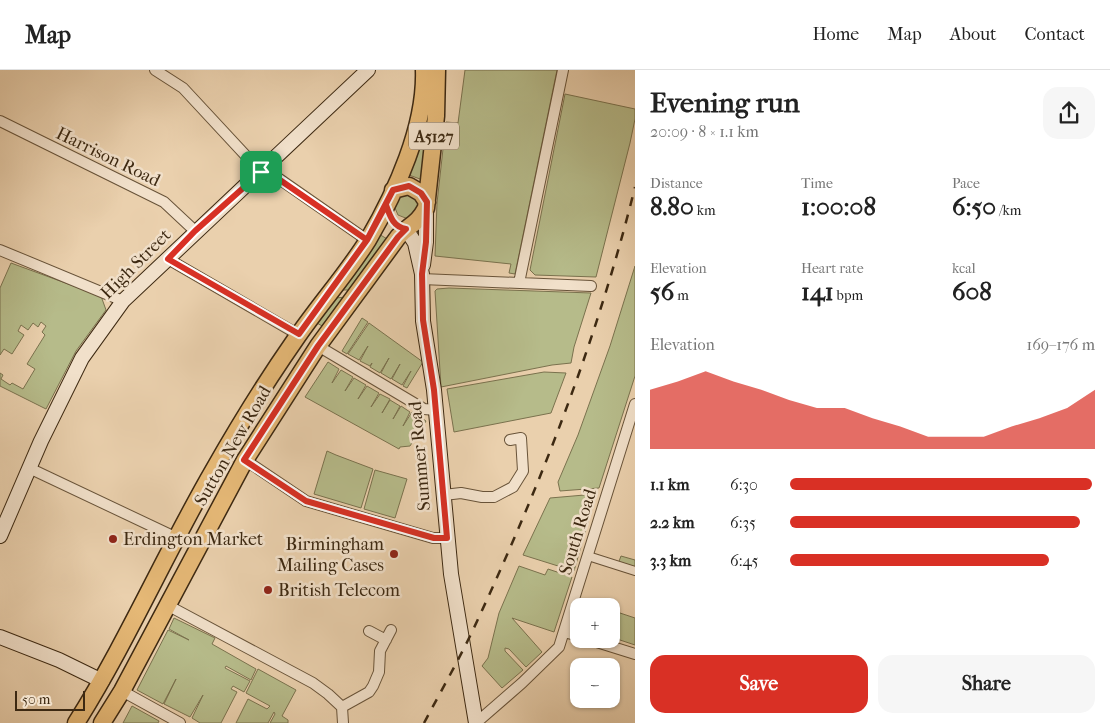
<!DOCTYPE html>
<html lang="en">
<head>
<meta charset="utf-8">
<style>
  :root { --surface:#fff; --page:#f6f6f6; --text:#222; --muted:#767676; --line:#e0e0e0; --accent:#d93025 }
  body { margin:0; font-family:"IM FELL French Canon",serif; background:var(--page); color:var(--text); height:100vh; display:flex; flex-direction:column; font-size:19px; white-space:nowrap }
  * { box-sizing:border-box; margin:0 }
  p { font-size:16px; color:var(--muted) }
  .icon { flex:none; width:28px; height:28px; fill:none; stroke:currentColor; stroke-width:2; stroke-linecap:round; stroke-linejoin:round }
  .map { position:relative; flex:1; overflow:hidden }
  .sheet { display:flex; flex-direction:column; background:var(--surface); width:475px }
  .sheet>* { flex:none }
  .fabs { position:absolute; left:570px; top:528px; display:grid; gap:10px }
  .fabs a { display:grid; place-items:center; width:50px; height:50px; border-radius:10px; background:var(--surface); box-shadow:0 1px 4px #0004; font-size:25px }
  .scale { position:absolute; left:15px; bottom:12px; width:70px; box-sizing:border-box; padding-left:5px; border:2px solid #3d2912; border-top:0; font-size:14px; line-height:18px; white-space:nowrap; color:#3d2912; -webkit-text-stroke:4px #f1e0ca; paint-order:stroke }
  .pin { position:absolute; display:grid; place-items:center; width:42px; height:42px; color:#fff; margin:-21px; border-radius:10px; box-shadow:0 2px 8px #0006 }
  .round { display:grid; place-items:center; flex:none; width:52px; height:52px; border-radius:15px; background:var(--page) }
  .head { display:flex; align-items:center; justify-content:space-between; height:85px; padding:0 15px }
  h1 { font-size:28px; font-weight:800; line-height:38px }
  .figures { display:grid; grid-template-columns:repeat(3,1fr); gap:8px; height:85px; padding:5px 15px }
  .figures div { display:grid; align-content:center }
  .figures b { font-size:25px; font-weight:800 }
  .figures small { font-size:14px; font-weight:400 }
  .figures p { font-size:14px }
  .chart { height:140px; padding:10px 15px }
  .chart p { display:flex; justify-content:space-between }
  .chart svg { width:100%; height:90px; margin-top:5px; fill:var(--accent); opacity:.7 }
  .action { display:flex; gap:10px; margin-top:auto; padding:10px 15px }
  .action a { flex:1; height:58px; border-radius:15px; background:var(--accent); color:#fff; font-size:20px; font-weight:800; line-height:58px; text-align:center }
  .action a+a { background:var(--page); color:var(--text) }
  ul { padding:0 15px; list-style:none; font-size:16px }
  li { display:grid; grid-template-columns:80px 60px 1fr; align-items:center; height:38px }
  li i { height:12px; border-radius:6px; background:var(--accent) }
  header { display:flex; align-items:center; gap:30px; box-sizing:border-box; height:70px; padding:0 25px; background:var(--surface); border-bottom:1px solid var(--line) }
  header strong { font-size:24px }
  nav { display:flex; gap:28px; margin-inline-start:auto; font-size:18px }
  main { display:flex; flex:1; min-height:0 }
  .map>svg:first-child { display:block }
</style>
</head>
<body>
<header>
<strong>Map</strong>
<nav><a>Home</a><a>Map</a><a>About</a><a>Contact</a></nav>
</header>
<main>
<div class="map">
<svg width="635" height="653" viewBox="0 0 635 653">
  <rect width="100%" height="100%" fill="#ead0ad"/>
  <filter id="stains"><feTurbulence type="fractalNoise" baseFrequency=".004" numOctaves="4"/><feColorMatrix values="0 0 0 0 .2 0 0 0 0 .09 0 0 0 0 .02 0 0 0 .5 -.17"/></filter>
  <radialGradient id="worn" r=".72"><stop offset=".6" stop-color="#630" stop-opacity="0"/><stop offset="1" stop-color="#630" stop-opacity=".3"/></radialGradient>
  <path fill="#b6bb8a" stroke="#7a724e" d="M465 0H557L515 204 509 203 511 194 435 186 437 133 446 52 458 53Z
    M565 24 635 39V49L630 73 596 207 535 205 530 200Z
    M423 59 429 60 422 108 420 109 409 105Z
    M405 125C412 125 417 129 419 136L408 149 398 145 395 138 399 128Z
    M377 163 389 170 353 220H339Z
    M11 193 101 226 106 240 76 281 46 339 0 316V303L3 305 1 309 10 315 12 313 23 319 35 299 27 294 45 265 42 262 46 256 41 252 38 257 33 253 28 260 21 255 18 261 24 265 12 284 4 279 0 285V218Z
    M635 196V306L599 418 560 421 558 412 578 365 610 276Z
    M449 218 591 223 574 277 571 293 552 295 441 317 435 221 437 219Z
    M347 227 324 257 315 252 335 228Z
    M362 248 368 252 347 284 342 281Z
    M369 253 423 292 407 318 403 316 411 301 402 315 392 309 400 294 391 309 381 303 389 288 380 303 370 297 372 293 370 296 360 291 368 276 359 290 348 284Z
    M328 292 339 299 332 313 341 300 353 307 345 321 354 308 366 315 358 329 367 316 379 323 371 337 380 324 390 329 382 343 390 330 400 336 393 349 401 336 410 342 403 356 412 342 426 351 410 376 400 377 399 379 305 327Z
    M544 302 566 303 551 343 454 362 447 319Z
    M327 381 336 385 373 399 361 438 314 424Z
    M375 400 407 409 395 448 364 439Z
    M596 424 574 501 523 485 550 428Z
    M621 486 635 490V499L618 494Z
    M519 496 545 505 548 499 572 507 554 562 512 548 542 582 526 597 509 579 505 578V581L523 600 502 618 482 596 488 588 499 543Z
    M611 540 635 548V575L611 567Z
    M174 548 215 568 212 574 256 599 251 610 226 596 225 598 250 611 244 622 233 616 231 619 237 622 221 653H200L192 648 203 625 190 647 164 634 176 609 163 634 137 620 168 560 189 570 169 559Z
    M258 599 296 620 282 646 288 650V653H270L275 644 274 642 268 653H236L248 629 267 639 270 636 246 623Z
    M132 636 159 651 158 653H123Z"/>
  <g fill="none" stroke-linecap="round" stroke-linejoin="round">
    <defs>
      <path id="pedestrian" d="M588 486 635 501"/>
      <path id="minor" d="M155 0 183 18 261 102
        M0 51 164 132 195 161
        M265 99 367 170
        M0 180 123 231
        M168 189 299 265
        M422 209 591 216
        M519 213 563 0
        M318 276 424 339 436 340
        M245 390 306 431 433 468H447
        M29 398 177 468
        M444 425 461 423 482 427H494L513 417 523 401 521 368 510 370
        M167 535 313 613 328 624 342 637 343 653
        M369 561 386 570
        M564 562 579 566
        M587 569 635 584
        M122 621 180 653
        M342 637 369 622 373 616 379 602 380 581 391 560
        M476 653 522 613 559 577 635 334"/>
      <path id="secondary" d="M406 159 415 173 422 204 423 251 434 320 451 504 476 653
        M423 195 426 172V138
        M0 466 41 371 82 288 123 231 368 0
        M0 567 59 590 102 611"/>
      <path id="primary" d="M393 120 409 116 421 123 427 132
        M76 653C127 572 165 484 213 401 238 357 265 313 295 270 318 236 346 205 368 170 396 122 426 56 424 0
        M102 653 122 621 245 390 318 276 398 167C410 154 417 155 426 138L436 46 437 0"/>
    </defs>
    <use href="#pedestrian" stroke="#685339" stroke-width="10"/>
    <use href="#minor" stroke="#685339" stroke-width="12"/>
    <use href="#secondary" stroke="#3d2912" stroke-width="16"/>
    <use href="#primary" stroke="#3d2912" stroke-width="19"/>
    <use href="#pedestrian" stroke="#f1e0ca" stroke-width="8"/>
    <use href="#minor" stroke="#f1e0ca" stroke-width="10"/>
    <use href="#secondary" stroke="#f1e0ca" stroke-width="14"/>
    <use href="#primary" stroke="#e5b876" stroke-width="16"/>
    <path stroke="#3d2912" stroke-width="2.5" stroke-dasharray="9 9" stroke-linecap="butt" d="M424 653C440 623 457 593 472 562 539 419 597 271 635 117"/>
  </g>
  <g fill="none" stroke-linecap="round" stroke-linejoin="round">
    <defs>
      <path id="route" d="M261 102 264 99 367 170 386 135C390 146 393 157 406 159L398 167 318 276 244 390 306 431 434 468H447L434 320 423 250 422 204 426 172 427 132 421 123 409 116 393 120 367 170 299 264 168 189 195 161 261 102"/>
    </defs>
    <use href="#route" stroke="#fff" stroke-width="10"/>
    <use href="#route" stroke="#d93025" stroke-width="6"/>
  </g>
  <g fill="#8f2418" stroke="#f1e0ca" stroke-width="2">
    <circle cx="113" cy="469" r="5"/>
    <circle cx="394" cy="484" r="5"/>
    <circle cx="268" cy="520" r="5"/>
  </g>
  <g text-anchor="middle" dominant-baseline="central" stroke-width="5" stroke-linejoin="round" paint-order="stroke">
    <rect fill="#f1e0ca" stroke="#736049" stroke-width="1" x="409" y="52.5" width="50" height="27" rx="4"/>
    <g font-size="16" font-weight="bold" fill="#3d2912">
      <text x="434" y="66">A5127</text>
    </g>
    <g font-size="18" fill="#3d2912" stroke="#f1e0ca">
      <text transform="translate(108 87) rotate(26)">Harrison Road</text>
      <text transform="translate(136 194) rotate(-45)">High Street</text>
      <text transform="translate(233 376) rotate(-60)">Sutton New Road</text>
      <text transform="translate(420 386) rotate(-95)">Summer Road</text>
      <text transform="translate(578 462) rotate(-73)">South Road</text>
    </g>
    <g font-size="18" fill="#3d2912" stroke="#f1e0ca" text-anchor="start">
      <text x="123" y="469">Erdington Market</text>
      <text x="384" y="474" text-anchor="end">Birmingham<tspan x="384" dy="21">Mailing Cases</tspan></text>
      <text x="278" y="520">British Telecom</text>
    </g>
  </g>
  <rect width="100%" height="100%" filter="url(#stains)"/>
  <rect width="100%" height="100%" fill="url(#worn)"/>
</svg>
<div class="fabs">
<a>+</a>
<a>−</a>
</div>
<div class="scale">50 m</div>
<div class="pin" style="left:261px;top:102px;background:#1e9e55"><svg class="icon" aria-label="arrive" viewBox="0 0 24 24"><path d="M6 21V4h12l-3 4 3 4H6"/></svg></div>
</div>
<section class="sheet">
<div class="head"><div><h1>Evening run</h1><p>20:09 · 8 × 1.1 km</p></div><a class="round"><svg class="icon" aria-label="share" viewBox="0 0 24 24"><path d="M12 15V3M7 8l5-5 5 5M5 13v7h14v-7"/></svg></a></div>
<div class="figures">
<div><p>Distance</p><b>8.80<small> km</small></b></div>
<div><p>Time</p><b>1:00:08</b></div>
<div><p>Pace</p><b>6:50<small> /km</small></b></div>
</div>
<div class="figures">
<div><p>Elevation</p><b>56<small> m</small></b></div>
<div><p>Heart rate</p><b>141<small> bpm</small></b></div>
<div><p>kcal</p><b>608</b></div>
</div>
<div class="chart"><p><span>Elevation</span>169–176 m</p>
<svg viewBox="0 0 160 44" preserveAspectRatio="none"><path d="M0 44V15L10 11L20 6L30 11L40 15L50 20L60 24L70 24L80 29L90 33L100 38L110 38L120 38L130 33L140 29L150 24L160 15V44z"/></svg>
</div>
<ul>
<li><b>1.1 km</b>6:30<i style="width:99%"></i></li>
<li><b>2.2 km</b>6:35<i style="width:95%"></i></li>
<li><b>3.3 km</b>6:45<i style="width:85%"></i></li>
</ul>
<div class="action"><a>Save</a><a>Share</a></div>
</section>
</main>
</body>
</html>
